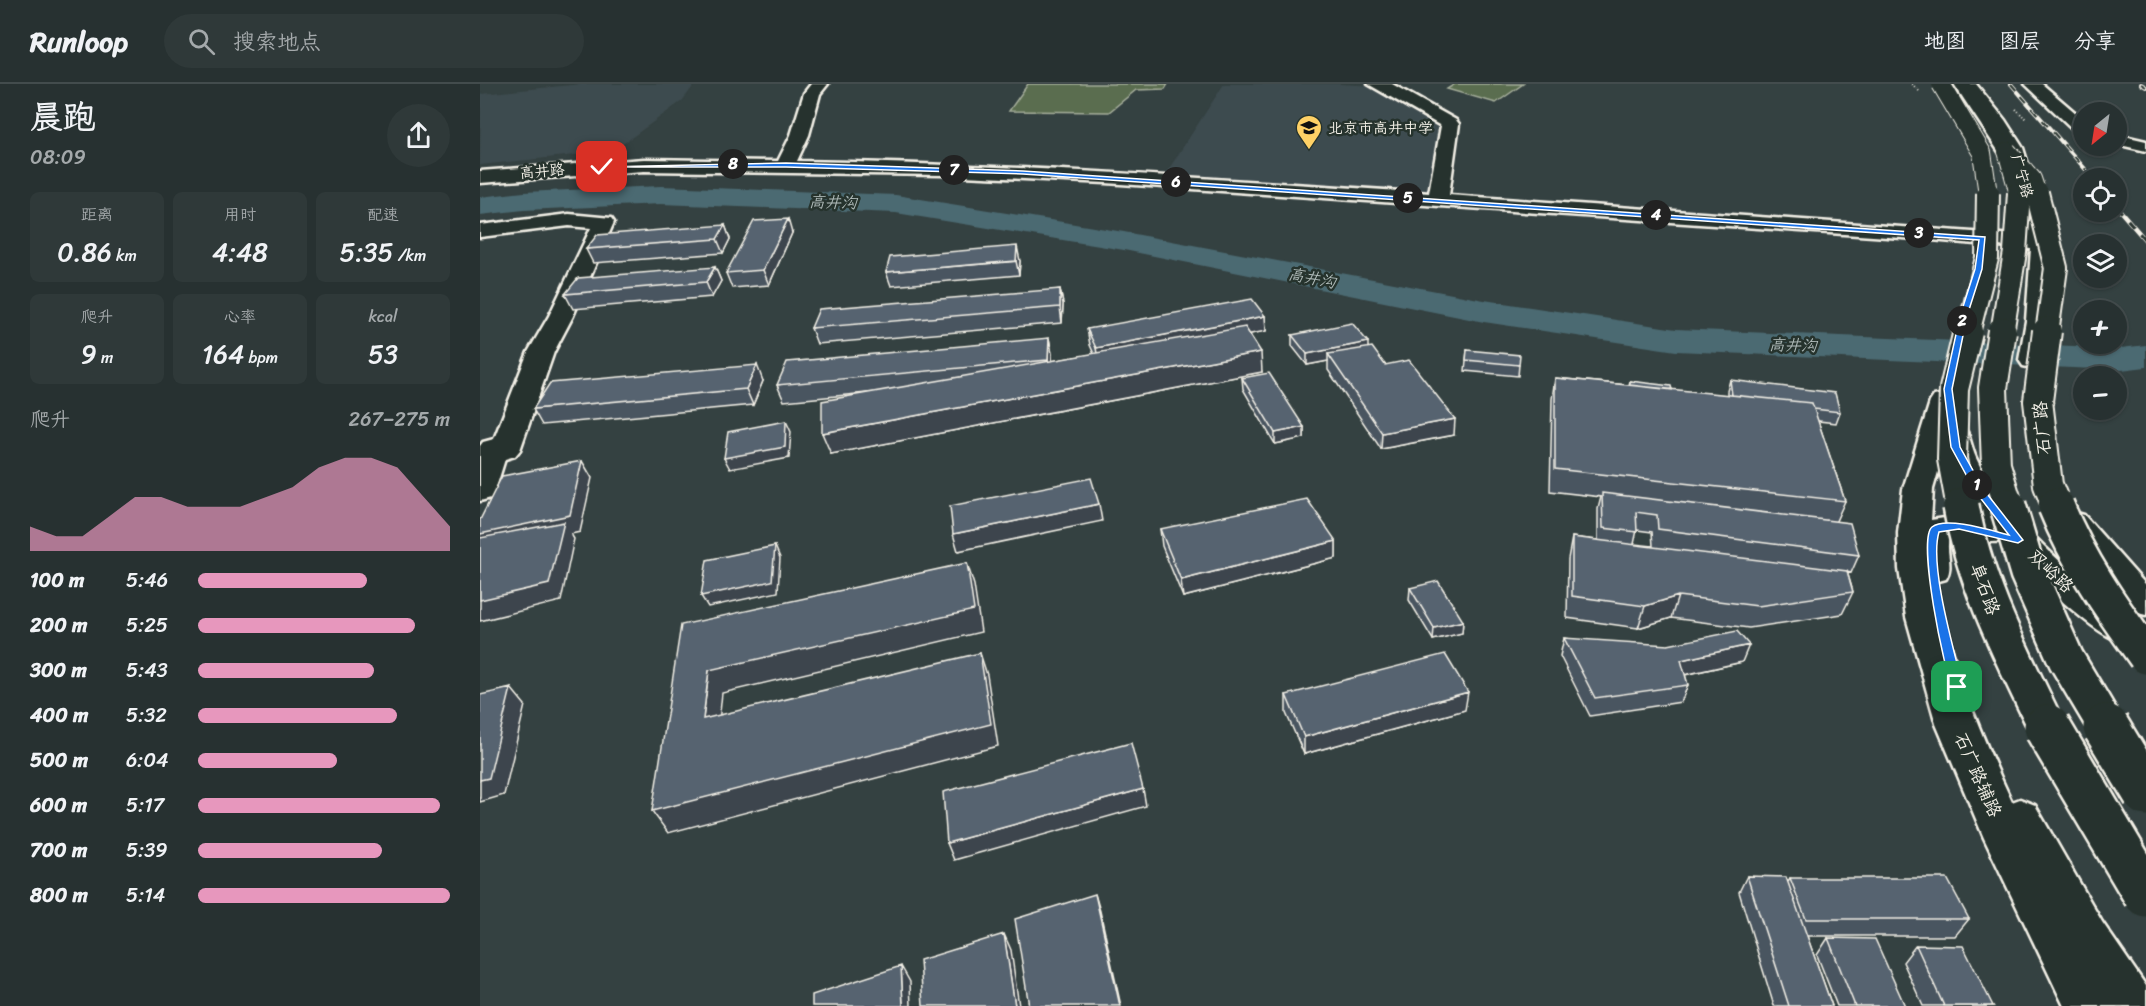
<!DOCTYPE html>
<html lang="zh">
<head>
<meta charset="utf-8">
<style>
  :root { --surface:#273131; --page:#2f3939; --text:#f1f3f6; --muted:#a4a9ab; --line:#434c4d; --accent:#e797bd }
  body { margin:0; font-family:Sriracha,"LXGW WenKai TC",sans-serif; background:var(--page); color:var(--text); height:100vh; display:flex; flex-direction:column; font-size:22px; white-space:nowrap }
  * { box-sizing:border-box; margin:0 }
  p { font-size:20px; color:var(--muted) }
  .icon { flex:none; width:33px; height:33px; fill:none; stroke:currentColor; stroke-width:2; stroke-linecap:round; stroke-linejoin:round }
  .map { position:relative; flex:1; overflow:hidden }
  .details { display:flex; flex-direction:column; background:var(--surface); width:480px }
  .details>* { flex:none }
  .needle { width:39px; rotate:210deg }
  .fabs { position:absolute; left:1593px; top:18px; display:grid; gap:12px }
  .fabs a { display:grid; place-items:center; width:54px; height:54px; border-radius:50%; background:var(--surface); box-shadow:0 2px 4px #0004,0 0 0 2px var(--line); font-size:30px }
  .pin { position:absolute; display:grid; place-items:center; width:51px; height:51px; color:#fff; margin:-26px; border-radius:12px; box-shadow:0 3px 9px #0006 }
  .km { position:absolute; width:30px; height:30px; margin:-15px; border-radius:50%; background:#222; color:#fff; font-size:16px; line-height:30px; text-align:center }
  .round { display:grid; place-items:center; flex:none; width:63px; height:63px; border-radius:32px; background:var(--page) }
  .head { display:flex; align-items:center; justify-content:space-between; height:102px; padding:0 30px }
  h1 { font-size:33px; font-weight:600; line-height:45px }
  .stats { display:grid; grid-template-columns:repeat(3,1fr); gap:9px; height:102px; padding:6px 30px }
  .stats div { display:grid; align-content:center; border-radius:9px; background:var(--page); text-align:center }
  .stats b { font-size:26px; font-weight:600 }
  .stats small { font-size:16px; font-weight:400 }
  .stats p { font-size:16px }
  .chart { height:168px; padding:12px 30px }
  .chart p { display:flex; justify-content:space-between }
  .chart svg { width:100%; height:108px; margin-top:6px; fill:var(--accent); opacity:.7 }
  ul { padding:0 30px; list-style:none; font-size:20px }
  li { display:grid; grid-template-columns:96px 72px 1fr; align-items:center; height:45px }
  li i { height:15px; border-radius:8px; background:var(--accent) }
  header { display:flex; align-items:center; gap:36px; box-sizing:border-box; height:84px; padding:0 30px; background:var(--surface); border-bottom:2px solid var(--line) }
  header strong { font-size:28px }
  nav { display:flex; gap:33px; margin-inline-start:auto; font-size:21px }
  .search { width:420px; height:54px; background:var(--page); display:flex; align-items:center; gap:15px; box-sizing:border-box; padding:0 21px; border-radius:33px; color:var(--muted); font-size:22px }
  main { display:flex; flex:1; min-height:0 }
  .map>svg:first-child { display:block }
</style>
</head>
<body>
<header>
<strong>Runloop</strong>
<div class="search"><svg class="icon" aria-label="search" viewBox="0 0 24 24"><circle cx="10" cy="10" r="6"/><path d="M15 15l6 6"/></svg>搜索地点</div>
<nav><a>地图</a><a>图层</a><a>分享</a></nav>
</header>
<main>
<section class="details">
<div class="head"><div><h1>晨跑</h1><p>08:09</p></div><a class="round"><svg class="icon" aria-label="share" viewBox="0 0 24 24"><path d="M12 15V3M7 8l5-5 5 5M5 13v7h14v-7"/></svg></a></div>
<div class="stats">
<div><p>距离</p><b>0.86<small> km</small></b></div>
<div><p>用时</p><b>4:48</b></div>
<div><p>配速</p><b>5:35<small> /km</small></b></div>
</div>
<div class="stats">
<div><p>爬升</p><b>9<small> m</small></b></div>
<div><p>心率</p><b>164<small> bpm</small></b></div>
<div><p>kcal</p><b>53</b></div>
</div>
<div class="chart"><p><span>爬升</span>267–275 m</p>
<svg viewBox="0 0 160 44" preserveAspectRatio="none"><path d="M0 44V34L10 38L20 38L30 30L40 22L50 22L60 26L70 26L80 26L90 22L100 18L110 10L120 6L130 6L140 10L150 22L160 34V44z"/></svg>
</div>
<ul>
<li><b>100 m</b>5:46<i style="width:67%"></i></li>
<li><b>200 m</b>5:25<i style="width:86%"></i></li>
<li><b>300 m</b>5:43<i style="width:70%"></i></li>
<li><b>400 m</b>5:32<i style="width:79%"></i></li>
<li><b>500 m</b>6:04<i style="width:55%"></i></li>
<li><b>600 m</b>5:17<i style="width:96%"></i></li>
<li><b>700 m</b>5:39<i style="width:73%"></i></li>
<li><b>800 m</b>5:14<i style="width:100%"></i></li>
</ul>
</section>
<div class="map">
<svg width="1666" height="922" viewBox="0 0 1666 922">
  <rect width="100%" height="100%" fill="#344141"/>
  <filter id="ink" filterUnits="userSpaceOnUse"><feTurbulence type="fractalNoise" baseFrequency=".0167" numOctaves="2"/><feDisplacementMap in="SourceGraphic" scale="12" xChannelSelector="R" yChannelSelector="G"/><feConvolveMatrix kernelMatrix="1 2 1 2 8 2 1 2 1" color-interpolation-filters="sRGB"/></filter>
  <g filter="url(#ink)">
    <path fill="#3e4b4f" d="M102 0H215L202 17 133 67 0 81 1 10Z
      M744 0H859L894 2 961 40 953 111 683 94Z"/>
    <path fill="#5a6d50" stroke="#a7af9c" stroke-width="1.5" d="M548 0H688L685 5 656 6 629 28 529 27Z
      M975 0H1043L1016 19 967 5Z"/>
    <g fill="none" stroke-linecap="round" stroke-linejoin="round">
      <path fill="#4b6a72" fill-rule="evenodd" d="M181 102 416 111 644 148 1004 216 1196 245 1641 264 1666 261V283L1641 286 1196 267 1004 238 644 166 416 129 181 120 44 126 0 131V113L44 108Z"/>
      <defs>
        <path id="minor" d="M331 0H348L340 10 329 51 317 77C528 80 738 95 949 109L961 42 888 0H912L976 36 979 40 969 111 1549 152 1525 64 1480 0H1496L1525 36 1543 64 1573 160 1570 237 1565 276 1561 282 1552 284 1543 282 1539 276 1546 237 1551 165 1451 156 626 99 462 91 164 87 0 99V87L164 75 298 77 311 51 324 9Z
          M1545 0H1562L1604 36V51L1598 50Z
          M1636 50 1666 57V67L1636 60Z
          M89 130 131 134 134 138 93 232 74 268 40 366 35 372 25 375 15 407 11 414 0 417V362L3 358 14 355 48 268 69 232 111 144 89 142 0 153V141Z
          M1464 310 1474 312 1478 318 1472 338 1483 340C1490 350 1491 363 1496 374 1509 403 1530 427 1551 449 1569 468 1589 486 1610 502 1627 515 1652 527 1663 545L1658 554C1654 555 1648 558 1644 558 1617 556 1540 478 1521 457 1503 461 1487 451 1469 454 1465 468 1474 482 1466 495L1455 498C1470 576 1499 647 1532 718L1540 715 1555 721 1622 838 1666 902V922H1584L1504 754 1456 640 1426 533 1419 485 1418 449 1423 405 1450 318 1454 312ZM1464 367 1480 402 1505 437 1479 432 1451 436 1453 405Z
          M1593 428 1604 431 1666 501V531L1654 528 1644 521 1582 445 1577 438 1582 431Z"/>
        <path id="highway" d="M1474 0H1490L1536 67 1533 71H1521Z"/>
      </defs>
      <use href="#minor" stroke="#f4f1e8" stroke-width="5"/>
      <use href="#highway" stroke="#f4f1e8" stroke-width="5"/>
      <path stroke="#f4f1e8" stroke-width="2" stroke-dasharray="1 2" stroke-linecap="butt" d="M1432 0 1440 8
        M1536 25 1546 35"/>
      <use href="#minor" fill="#26332d" fill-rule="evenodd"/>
      <use href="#highway" fill="#26332d" fill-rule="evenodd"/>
      <defs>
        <path id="rail-far1" d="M1531 0 1613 94
          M1661 0 1666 3"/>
        <path id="rail" d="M1636 122 1666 157"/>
      </defs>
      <use href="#rail-far1" stroke="#f4f1e8" stroke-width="4"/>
      <use href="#rail" stroke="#f4f1e8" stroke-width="4.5"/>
      <use href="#rail-far1" stroke="#26332d" stroke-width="2" stroke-dasharray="8" stroke-linecap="butt"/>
      <use href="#rail" stroke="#26332d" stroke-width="3" stroke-dasharray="9" stroke-linecap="butt"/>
      <defs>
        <path id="major-bridge-far3" d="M1527 67 1552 95 1557 110"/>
        <path id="major-bridge-far2" d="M1557 109 1576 184 1567 249"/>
        <path id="major-bridge-far1" d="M1567 247 1558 317 1568 401 1577 424"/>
        <path id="major-bridge" d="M1576 422C1598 477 1632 525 1666 572"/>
        <path id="highway-bridge-far4" d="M1461 0 1502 69 1508 110
          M1527 67 1539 110"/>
        <path id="highway-bridge-far3" d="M1488 249 1507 174 1508 109
          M1522 249 1535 168 1539 109"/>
        <path id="highway-bridge-far2" d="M1522 247 1513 304 1516 381 1529 424
          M1481 424 1472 375 1474 305 1488 247"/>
        <path id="highway-bridge-far1" d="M1481 422C1495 501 1533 573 1567 644
          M1528 422 1548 489 1586 575 1627 644"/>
        <path id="highway-bridge" d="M1567 643 1666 810
          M1626 643 1666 709"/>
      </defs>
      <use href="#major-bridge-far3" stroke="#f4f1e8" stroke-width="20" stroke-linecap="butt"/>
      <use href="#major-bridge-far2" stroke="#f4f1e8" stroke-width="26" stroke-linecap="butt"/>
      <use href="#major-bridge-far1" stroke="#f4f1e8" stroke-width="32" stroke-linecap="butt"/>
      <use href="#major-bridge" stroke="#f4f1e8" stroke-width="40" stroke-linecap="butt"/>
      <use href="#highway-bridge-far4" stroke="#f4f1e8" stroke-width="20" stroke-linecap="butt"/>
      <use href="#highway-bridge-far3" stroke="#f4f1e8" stroke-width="26" stroke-linecap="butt"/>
      <use href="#highway-bridge-far2" stroke="#f4f1e8" stroke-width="32" stroke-linecap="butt"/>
      <use href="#highway-bridge-far1" stroke="#f4f1e8" stroke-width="40" stroke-linecap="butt"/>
      <use href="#highway-bridge" stroke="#f4f1e8" stroke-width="50" stroke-linecap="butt"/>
      <use href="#major-bridge-far3" stroke="#26332d" stroke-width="18"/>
      <use href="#major-bridge-far2" stroke="#26332d" stroke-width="22"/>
      <use href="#major-bridge-far1" stroke="#26332d" stroke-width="28"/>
      <use href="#major-bridge" stroke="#26332d" stroke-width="35"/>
      <use href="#highway-bridge-far4" stroke="#26332d" stroke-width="18"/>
      <use href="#highway-bridge-far3" stroke="#26332d" stroke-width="22"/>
      <use href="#highway-bridge-far2" stroke="#26332d" stroke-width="28"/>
      <use href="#highway-bridge-far1" stroke="#26332d" stroke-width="35"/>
      <use href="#highway-bridge" stroke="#26332d" stroke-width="45"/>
    </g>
    <path fill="#4a5560" stroke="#f4f1e8" stroke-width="1.5" fill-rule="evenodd" d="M245 141 250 155 243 169 113 179 106 165Z
      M312 149 289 201 252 204 246 189Z
      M540 177 539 191 411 202 406 188Z
      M235 183 241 197 232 213 93 225 85 210Z
      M580 205 583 220 582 239 337 260 331 244Z
      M785 232 786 247 770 250 782 288 351 370 388 309 304 317 297 301 569 254 572 270 571 277 614 270 610 261 607 245Z
      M812 251 888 263 974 351 901 365 848 286V277L827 281 812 262Z
      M987 266 1039 281 1038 292 985 287Z
      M762 294 824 343V354L795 360 763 305Z
      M1075 294 1149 301 1150 297 1192 306 1247 311V307L1250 296 1360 328 1356 339 1338 337 1365 417 1356 437 1379 471 1371 489 1367 488 1373 508 1362 530 1269 544 1191 534 1158 544 1087 534 1088 475 1092 453 1118 456V425L1121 413 1070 407 1072 315ZM1157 446 1172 448 1173 462 1154 460Z
      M283 297 273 321 62 341 53 325Z
      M680 445 856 457V474L703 513 682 462Z
      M930 504 983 537 982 549 953 556 929 516Z
      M1084 554 1262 578 1205 591 1208 601 1201 618 1110 632 1080 572Z
      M806 611 985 626 824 670 806 629Z
      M1267 792 1308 797 1310 794 1489 835 1475 852H1327L1352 922H1294L1259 808Z
      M1348 854 1425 922H1357L1337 871Z
      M1436 861 1513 922H1443L1423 878Z"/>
    <path fill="#3c454e" stroke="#f4f1e8" stroke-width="1.5" d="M308 135 312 149 289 201 283 186Z
      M245 141 250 155 243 169 237 155Z
      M537 162 540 177 539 191 536 177Z
      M235 183 241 197 232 213 226 198Z
      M580 205 583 220 582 239 580 223Z
      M785 232 786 247 619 280 616 264Z
      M569 254 572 270 571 292 568 276Z
      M888 258V268L848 270V277L827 281V270Z
      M781 268 782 288 351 370 342 349Z
      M277 281 283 297 273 321 266 305Z
      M975 335 974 351 901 365 902 349Z
      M306 337 311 348 309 374 250 385 244 374Z
      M824 343V354L795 360V349Z
      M102 377 112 394 100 448 91 450 94 455 81 517 0 537V450Z
      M619 420 622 437 478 467 473 450Z
      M856 457V474L703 513 701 496Z
      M295 462 300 474 298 508 228 523 221 512Z
      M487 479 494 501 501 548 242 609 237 658 223 635 229 586Z
      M1198 512 1191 534 1158 544 1165 522Z
      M983 537 982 549 953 556 954 544Z
      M1269 561 1262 578 1195 593 1201 576Z
      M500 569 507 591 518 662 188 749 172 727Z
      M31 604 45 621 24 711 0 718V696Z
      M988 608 985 626 824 670V653Z
      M663 705 666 722 474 776 467 759Z
      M615 810 620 827 641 922H640Z
      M524 850 531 866 539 922H535Z
      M421 882 430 898 431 922H423Z"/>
    <path fill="#566370" stroke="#f4f1e8" stroke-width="1.5" d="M308 135 283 186 246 189 274 137Z
      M245 141 237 155 106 165 117 151Z
      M537 162 536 177 406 188 410 173Z
      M235 183 226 198 85 210 98 194Z
      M580 205V223L331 244 339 225Z
      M772 215 785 232 616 264 607 245Z
      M872 239 888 258 827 270 812 251Z
      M765 243 781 268 342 349V317Z
      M569 254 568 276 297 301 307 278Z
      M892 263 905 281 929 276 975 335 902 349 848 270Z
      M987 266 1040 271 1039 281 986 276Z
      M277 281 266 305 53 325 70 299Z
      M789 289 824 343 795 349 762 294Z
      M1075 294 1332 319 1365 417 1075 385Z
      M1250 296 1355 309 1360 328 1334 325 1332 319 1252 311Z
      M1150 297 1191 302 1192 306 1150 301Z
      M306 337 305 363 244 374 248 348Z
      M102 377 90 431 0 450V436L22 392Z
      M611 394 619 420 473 450 470 422Z
      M1122 409 1370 439 1379 471 1178 445 1177 431 1156 428 1157 448 1123 444Z
      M827 415 856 457 701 496 680 445Z
      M84 438 69 500 0 516V454Z
      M1092 453 1367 487 1373 508 1278 522 1198 512 1165 522 1092 512Z
      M295 462 292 497 221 512 227 476Z
      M487 479 494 526 229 586 223 635 500 569 511 640 172 727 201 541Z
      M958 497 983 537 954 544 930 504Z
      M1257 547 1269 561 1201 576 1208 601 1115 614 1084 554 1188 561Z
      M965 570 988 608 824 653 806 611Z
      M31 604 9 694 0 696V611Z
      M651 659 663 705 467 759 463 708Z
      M1267 792 1306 793 1352 922H1309Z
      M1310 794H1467L1489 835H1326Z
      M615 810 640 922H549L535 835Z
      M524 850 535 922H443L440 876Z
      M1348 854 1395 855 1425 922H1375Z
      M1436 861 1483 862 1513 922H1464Z
      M421 882 423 922H332V911Z"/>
  </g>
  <path fill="#1a73e8" stroke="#fff" stroke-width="1.5" d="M306 79 543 87 1505 153 1502 185 1487 232 1472 305 1480 363 1504 406 1543 456 1538 459 1479 445 1459 448C1449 481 1474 566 1483 603L1477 607 1473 606C1464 587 1437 455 1452 443 1466 432 1513 447 1529 451L1495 407 1471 363 1464 305 1480 232 1495 185 1499 156 543 90 306 83H120Z"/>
  <defs>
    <symbol id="school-pin" viewBox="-11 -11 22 30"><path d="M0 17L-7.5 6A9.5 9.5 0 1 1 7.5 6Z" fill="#ffd166" stroke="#26332d"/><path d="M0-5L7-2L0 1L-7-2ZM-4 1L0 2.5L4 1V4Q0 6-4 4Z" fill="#111"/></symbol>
  </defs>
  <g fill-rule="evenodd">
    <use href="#school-pin" x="814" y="29" width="30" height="40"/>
  </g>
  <g text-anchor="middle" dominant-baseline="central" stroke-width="5" stroke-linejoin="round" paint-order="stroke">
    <g font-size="15" fill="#f4f1e8" stroke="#26332d" text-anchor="start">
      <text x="848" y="44">北京市高井中学</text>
    </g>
    <g font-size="15" fill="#f4f1e8" stroke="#26332d">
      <text transform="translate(62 87) rotate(-5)">高井路</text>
      <text transform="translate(1542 92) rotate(74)">广宁路</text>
    </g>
    <g font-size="16" font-style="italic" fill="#b0bbb9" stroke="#26332d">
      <text transform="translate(353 118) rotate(2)">高井沟</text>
      <text transform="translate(832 194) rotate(11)">高井沟</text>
      <text transform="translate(1313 261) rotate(2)">高井沟</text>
    </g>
    <g font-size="18" fill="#f4f1e8" stroke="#26332d">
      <text transform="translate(1562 344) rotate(-95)">石广路</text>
      <text transform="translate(1571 487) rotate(43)">双峪路</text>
      <text transform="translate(1505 505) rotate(70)">阜石路</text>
      <text transform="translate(1498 691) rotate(66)">石广路辅路</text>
    </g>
  </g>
</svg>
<div class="fabs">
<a><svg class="needle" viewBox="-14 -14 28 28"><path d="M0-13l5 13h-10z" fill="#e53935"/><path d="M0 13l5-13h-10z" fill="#a4a9ab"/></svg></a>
<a><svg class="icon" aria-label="locate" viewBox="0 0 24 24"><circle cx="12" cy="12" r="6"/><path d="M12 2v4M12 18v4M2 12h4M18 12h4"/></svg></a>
<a><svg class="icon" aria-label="layers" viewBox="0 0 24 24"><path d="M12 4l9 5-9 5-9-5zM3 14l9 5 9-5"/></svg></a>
<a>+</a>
<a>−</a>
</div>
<div class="pin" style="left:1477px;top:603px;background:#1e9e55"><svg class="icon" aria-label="arrive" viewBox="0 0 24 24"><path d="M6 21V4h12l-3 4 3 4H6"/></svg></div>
<div class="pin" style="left:122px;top:83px;background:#d93025"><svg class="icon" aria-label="check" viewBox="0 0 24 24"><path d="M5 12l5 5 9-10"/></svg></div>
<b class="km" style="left:1497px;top:401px">1</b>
<b class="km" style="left:1482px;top:237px">2</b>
<b class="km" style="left:1439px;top:149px">3</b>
<b class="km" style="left:1176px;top:131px">4</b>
<b class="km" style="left:928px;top:114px">5</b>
<b class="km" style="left:696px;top:98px">6</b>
<b class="km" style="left:474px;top:86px">7</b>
<b class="km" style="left:253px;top:80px">8</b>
</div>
</main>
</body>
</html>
